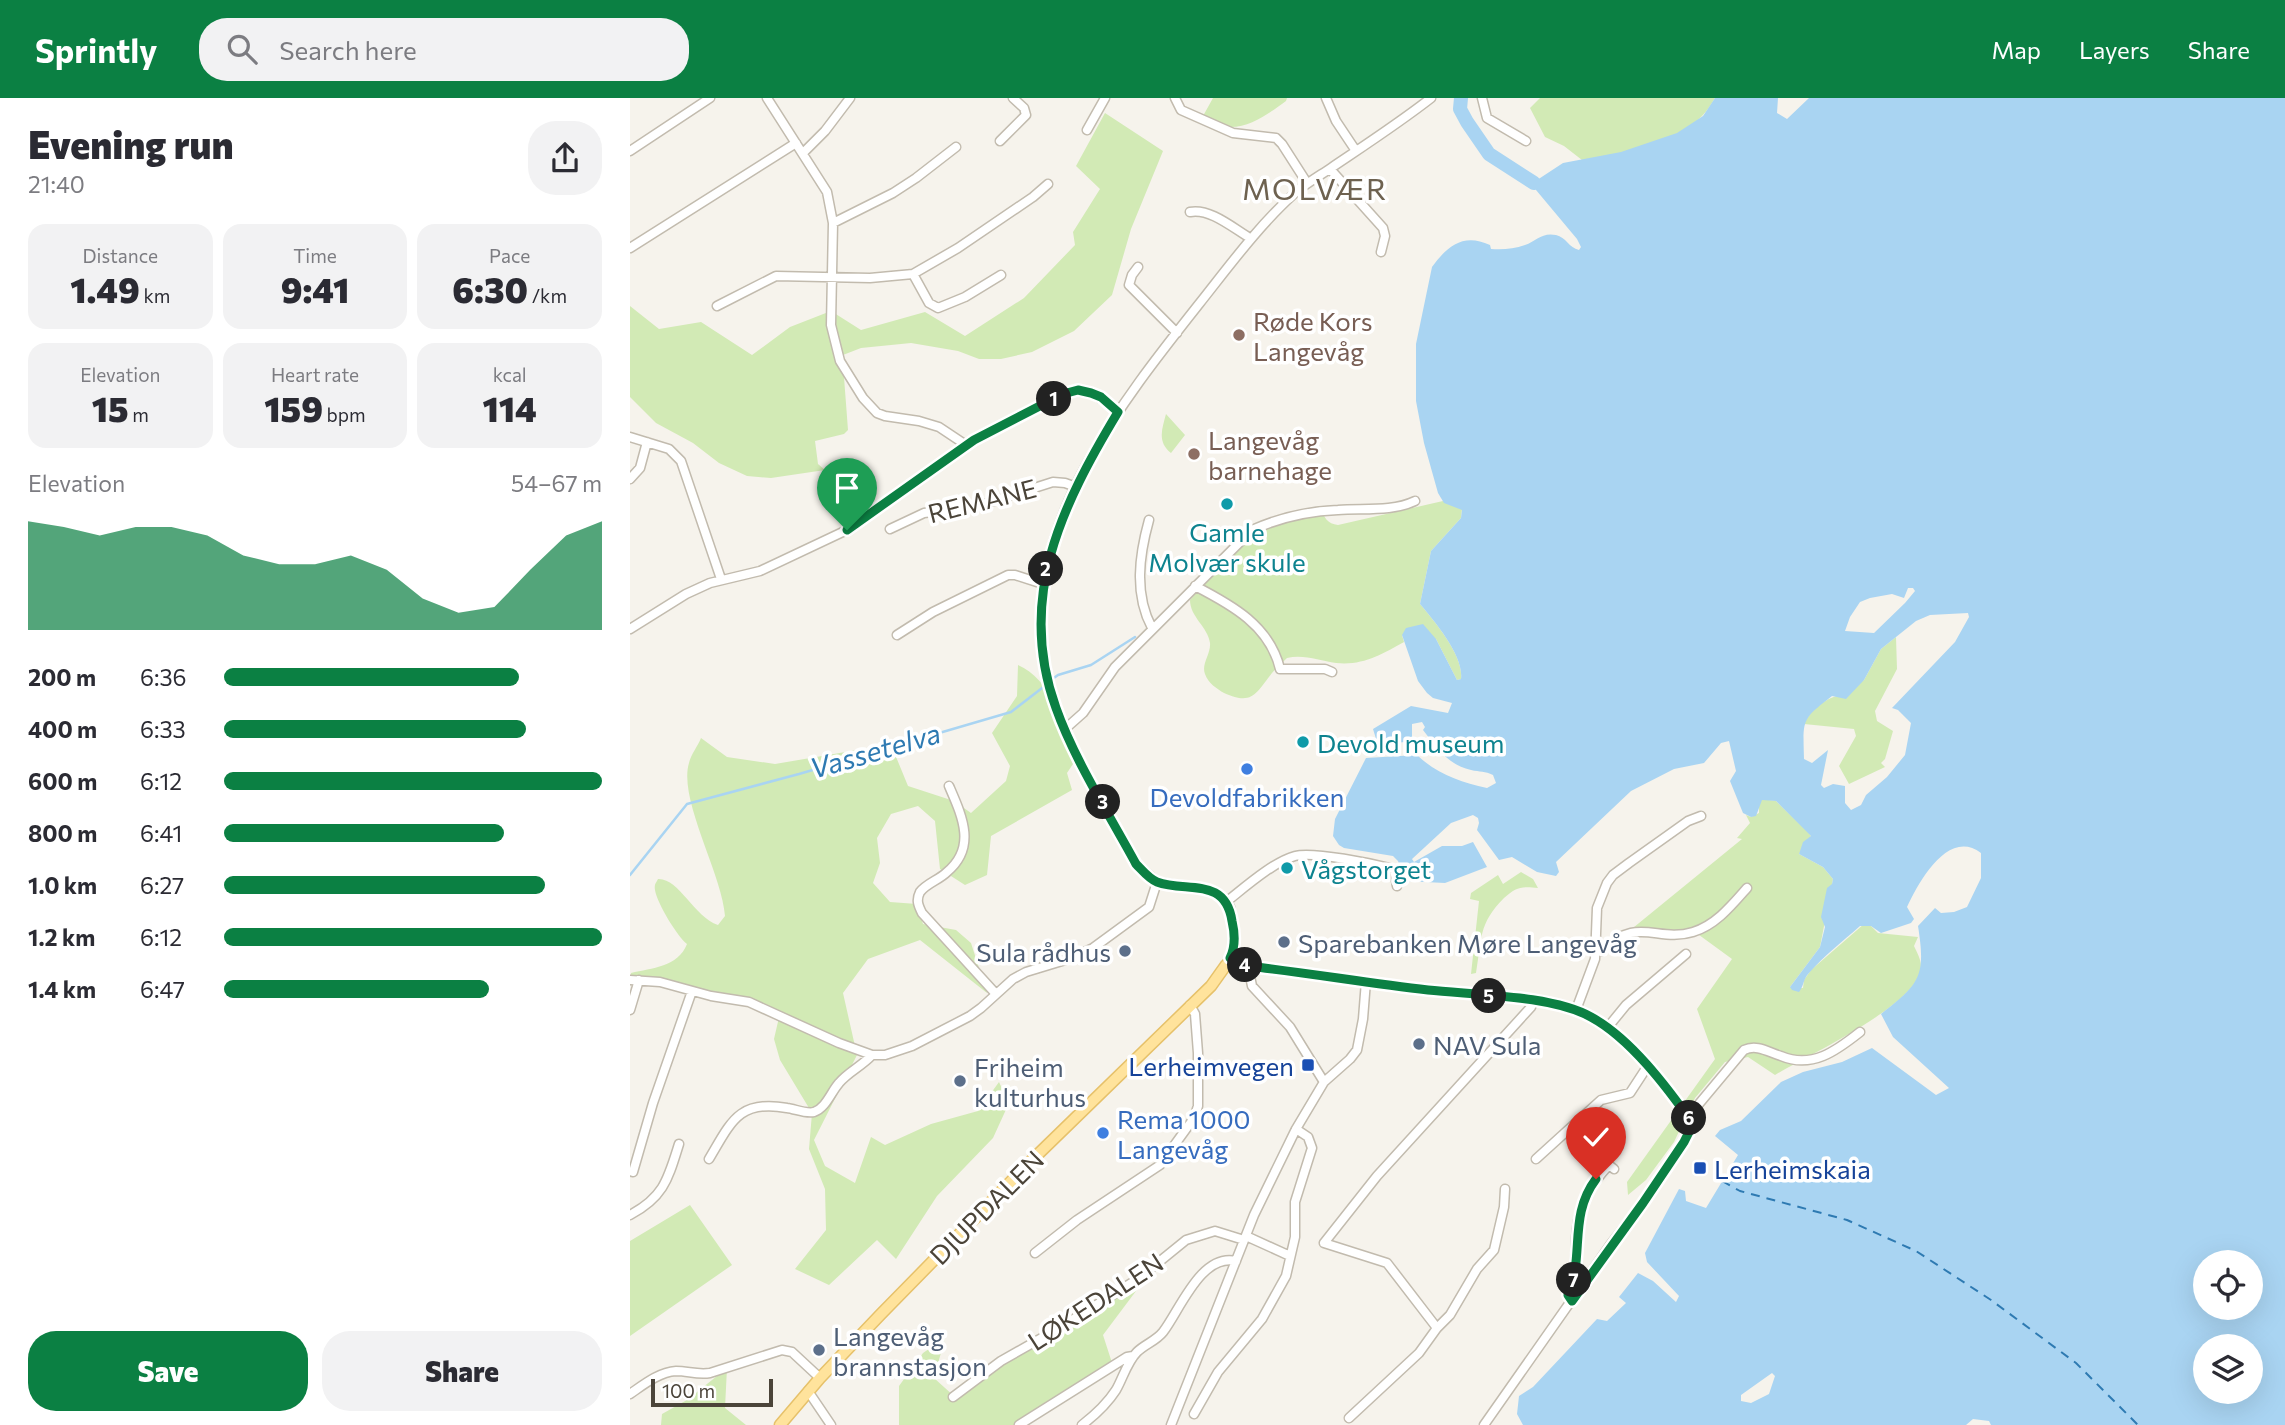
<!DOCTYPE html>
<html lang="en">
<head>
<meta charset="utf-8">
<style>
  :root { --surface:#fff; --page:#f2f2f3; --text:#2b2b33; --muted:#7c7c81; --accent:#0b8043 }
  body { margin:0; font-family:Commissioner,sans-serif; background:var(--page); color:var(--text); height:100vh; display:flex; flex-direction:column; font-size:26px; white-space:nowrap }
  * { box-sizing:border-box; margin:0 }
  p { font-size:23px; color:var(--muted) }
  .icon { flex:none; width:38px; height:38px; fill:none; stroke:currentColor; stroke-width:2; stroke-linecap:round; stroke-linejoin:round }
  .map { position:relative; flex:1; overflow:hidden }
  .panel { display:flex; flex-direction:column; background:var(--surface); width:630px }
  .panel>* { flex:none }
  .controls { position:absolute; left:1563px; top:1152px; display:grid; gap:14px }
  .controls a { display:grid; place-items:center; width:70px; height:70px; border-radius:50%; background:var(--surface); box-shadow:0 7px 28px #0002; font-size:35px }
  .scale { position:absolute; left:21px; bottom:18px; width:122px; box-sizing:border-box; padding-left:7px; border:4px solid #4b4439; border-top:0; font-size:19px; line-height:24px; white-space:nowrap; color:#4b4439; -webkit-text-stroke:5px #fff; paint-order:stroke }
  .pin { position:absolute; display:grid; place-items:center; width:60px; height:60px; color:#fff; margin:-72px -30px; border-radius:50% 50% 50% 0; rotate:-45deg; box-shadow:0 0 7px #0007 }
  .pin .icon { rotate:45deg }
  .km { position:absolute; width:35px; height:35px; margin:-18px; border-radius:50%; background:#222; color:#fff; font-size:19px; line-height:35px; text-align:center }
  .round { display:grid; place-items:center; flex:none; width:74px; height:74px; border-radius:28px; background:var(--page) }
  .summary { display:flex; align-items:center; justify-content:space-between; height:119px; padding:0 28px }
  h1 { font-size:38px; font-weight:800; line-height:52px }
  .stats { display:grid; grid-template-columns:repeat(3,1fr); gap:10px; height:119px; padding:7px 28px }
  .stats div { display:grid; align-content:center; border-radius:18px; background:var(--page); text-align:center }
  .stats b { font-size:35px; font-weight:800 }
  .stats small { font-size:19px; font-weight:400 }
  .stats p { font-size:19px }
  .chart { height:196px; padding:14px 28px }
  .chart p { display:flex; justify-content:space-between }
  .chart svg { width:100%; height:126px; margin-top:7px; fill:var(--accent); opacity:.7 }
  .cta { display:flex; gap:14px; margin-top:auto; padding:14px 28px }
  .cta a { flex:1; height:80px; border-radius:28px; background:var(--accent); color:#fff; font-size:28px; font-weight:800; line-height:80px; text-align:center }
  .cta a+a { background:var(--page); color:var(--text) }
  ul { padding:0 28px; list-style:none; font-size:23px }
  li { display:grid; grid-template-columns:112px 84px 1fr; align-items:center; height:52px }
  li i { height:18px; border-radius:9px; background:var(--accent) }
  header { display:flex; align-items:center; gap:42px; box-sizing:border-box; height:98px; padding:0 35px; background:var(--accent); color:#fff }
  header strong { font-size:33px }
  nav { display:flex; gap:38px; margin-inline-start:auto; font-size:24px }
  .search { width:490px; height:63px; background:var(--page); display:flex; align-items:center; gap:18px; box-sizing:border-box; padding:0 24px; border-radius:28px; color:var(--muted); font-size:26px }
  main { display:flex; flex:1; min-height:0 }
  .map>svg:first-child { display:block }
</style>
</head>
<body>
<header>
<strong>Sprintly</strong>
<div class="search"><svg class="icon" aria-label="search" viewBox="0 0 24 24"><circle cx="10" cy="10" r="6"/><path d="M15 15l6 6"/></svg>Search here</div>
<nav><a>Map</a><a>Layers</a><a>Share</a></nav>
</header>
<main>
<section class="panel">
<div class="summary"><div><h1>Evening run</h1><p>21:40</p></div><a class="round"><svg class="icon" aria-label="share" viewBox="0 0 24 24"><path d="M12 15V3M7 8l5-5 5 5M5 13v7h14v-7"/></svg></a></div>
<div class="stats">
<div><p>Distance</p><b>1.49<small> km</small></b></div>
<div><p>Time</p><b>9:41</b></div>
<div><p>Pace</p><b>6:30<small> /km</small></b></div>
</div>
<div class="stats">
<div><p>Elevation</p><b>15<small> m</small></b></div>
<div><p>Heart rate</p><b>159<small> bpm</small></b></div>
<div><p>kcal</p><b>114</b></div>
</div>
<div class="chart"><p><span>Elevation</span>54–67 m</p>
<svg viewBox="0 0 160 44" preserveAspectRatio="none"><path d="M0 44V6L10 8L20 11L30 8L40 8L50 11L60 18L70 21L80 21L90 18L100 23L110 33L120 38L130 36L140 23L150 11L160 6V44z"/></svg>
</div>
<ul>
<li><b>200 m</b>6:36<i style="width:78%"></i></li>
<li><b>400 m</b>6:33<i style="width:80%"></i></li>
<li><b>600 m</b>6:12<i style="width:100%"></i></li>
<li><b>800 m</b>6:41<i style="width:74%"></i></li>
<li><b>1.0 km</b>6:27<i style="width:85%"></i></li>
<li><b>1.2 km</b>6:12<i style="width:100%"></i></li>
<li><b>1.4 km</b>6:47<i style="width:70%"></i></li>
</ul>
<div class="cta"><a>Save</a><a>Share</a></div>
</section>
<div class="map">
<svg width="1655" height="1327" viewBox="0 0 1655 1327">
  <rect width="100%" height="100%" fill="#f6f3ec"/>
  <path fill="#d2eab5" d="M583 0H657L656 3C641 14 620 30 599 29 591 29 580 22 573 18Z
    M910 0H1085C1081 6 1077 13 1072 18 1043 47 991 56 952 62L934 48 915 39 900 10Z
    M475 15 533 53 501 131 482 197 444 233 402 254 371 261H349L328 253 281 245 231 250 213 257V266L218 332 214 336 185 343 188 366 195 372 141 380 117 378 89 365 63 345 26 325 0 299V208L29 231 71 224 122 257 160 229 201 213 231 232 295 214 335 238 394 200 445 147 443 134 470 91 446 68Z
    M536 316 555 337 541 355C527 344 532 331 536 316Z
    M813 403 832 411 831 420 801 453 790 506C805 524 834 558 831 581L827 582 806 541 772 537 774 544C752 556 733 568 706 565 690 563 674 556 657 560 652 565 646 570 642 575 626 595 623 608 594 595 587 591 578 585 575 576 571 566 581 556 580 545 578 529 560 519 560 502L622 433 686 409 692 408C692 418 697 426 708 427Z
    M1266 539 1267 571 1245 613 1247 623 1263 633 1255 661 1251 665 1255 669 1219 686 1209 668 1226 638 1224 631 1174 626C1179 614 1195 600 1208 598L1234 582 1251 551Z
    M388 567C420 581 435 626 449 657L437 675 442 692 361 738 357 777 335 787 310 771 305 723 288 708 261 716 247 740 250 765 243 785 260 804 287 806 293 826 326 832 341 845 357 895 290 842 238 861 213 895 227 957 184 1042 195 1068 225 1085 241 1039 255 1047 301 1026 348 1013 369 984 379 1005 363 1040 307 1098 266 1161 247 1142 199 1187 165 1171 196 1132 195 1091 179 1051 182 1015 150 962 144 941 150 915 63 891 0 885 1 875C22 870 48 869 57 846 47 838 27 805 25 792 24 786 26 785 28 781 49 780 64 819 88 827L95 818C92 776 48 701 59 665 61 656 68 648 71 640L97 659 145 666 239 650 262 649 278 688 324 703 341 715 376 683 380 668 362 635 387 598Z
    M1132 701 1146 703 1178 734 1181 738 1169 756 1193 769 1203 781 1190 849 1160 889 1173 890 1174 882 1181 872 1234 826 1241 828 1248 835 1288 839 1284 848C1288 857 1293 864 1290 874 1281 910 1178 957 1145 977L1118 959 1095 964 1065 1000 1044 1044 1016 1082 998 1097 997 1084 1085 961 1067 911 1102 861 1065 834H998L1112 741 1107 740 1120 725 1116 717 1121 719 1129 715V706Z
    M891 774 903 781 908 790C892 788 886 789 874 800 848 826 852 841 846 875L841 876 849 803 840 801 841 795 868 777 873 786Z
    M60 1107 102 1167 0 1238V1143Z
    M518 1177 473 1237 484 1271 388 1327H269V1288L293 1255 315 1240 304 1280 325 1299 370 1263Z
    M97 1270 95 1310 116 1327H31L32 1316 57 1302Z"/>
  <path fill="#a9d4f2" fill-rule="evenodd" d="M1085 0H1148L1147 15 1157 21 1179 0H1655V1327H1361L1359 1323 1343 1321 1336 1327H893L887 1316 889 1298 903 1289 967 1221 977 1223 996 1205 989 1199 1008 1175 1023 1183 1046 1204 1049 1198 1017 1164 1015 1155 1049 1091 1055 1093 1056 1103 1076 1110 1108 1057 1085 1038 1090 1032 1111 1023 1151 984 1173 974 1212 964 1242 950 1306 997 1319 990 1263 939 1251 916C1290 885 1296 879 1288 828L1305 810 1311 815 1324 814 1337 809 1351 780V755C1318 730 1289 784 1277 809L1284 821 1281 825 1251 835 1241 828H1230C1213 843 1194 858 1179 875 1173 881 1174 888 1169 894L1162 892 1160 889 1190 849 1195 829 1191 819 1197 790 1202 786 1203 781 1193 769 1169 756 1173 744 1181 738 1146 703 1132 702 1126 718 1121 719 1113 715 1100 683 1106 673 1099 643 1091 645 1074 665 1044 671 1001 693 926 764 929 774 926 778 907 774 882 759 869 762 847 732 849 725 848 720 843 717 821 725 782 761 784 764 812 748H832L843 744 857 769 815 785 775 783 768 763 763 758 714 750 709 747 703 738 705 721 736 660 787 657C807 676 830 684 857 690L866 685 863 677C855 673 850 674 841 672 818 667 807 650 793 632L795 629 792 624 782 626V643L751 647 747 644 743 631 781 608 818 615 822 605 803 600 797 595 788 583 772 537 776 530 793 526 806 541 827 582 831 581C834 558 805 524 790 506L801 453 831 420 832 412 814 405 808 395 794 345 786 303V246L802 169C818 147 834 135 860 147L861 151C872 152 884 151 895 147 906 143 912 134 926 137 936 139 939 150 949 152L951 149 947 141 901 86 933 65 991 54 1047 35 1073 18ZM1278 490H1283L1285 493 1275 505 1244 535 1215 533 1220 519 1230 504 1240 500 1262 496 1274 500ZM1338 515 1339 519 1325 544 1262 610 1268 612 1281 625 1275 657 1257 679 1236 697 1231 707 1221 712 1215 705V688L1203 686 1194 690 1191 687 1198 652 1182 665 1174 661C1173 621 1171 622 1202 598L1216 601 1234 582 1251 551 1286 523 1300 517ZM1575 1164H1620V1209H1575ZM1575 1248H1620V1293H1575ZM1142 1275 1145 1278 1139 1296 1121 1305 1111 1303V1297Z"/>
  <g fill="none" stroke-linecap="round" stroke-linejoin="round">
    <path stroke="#a9d4f2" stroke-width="2.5" d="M421 582 428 577 461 567 505 539
      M0 777 57 706 169 676 381 614 416 587"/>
    <path stroke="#a9d4f2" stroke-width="14" d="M831 0 830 11 837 24 859 56 904 85"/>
    <path stroke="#2e7ab2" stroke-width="2" stroke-dasharray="9 7" stroke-linecap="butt" d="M1092 1083 1110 1093 1217 1122 1286 1153 1361 1202 1446 1265 1508 1327"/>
    <defs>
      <path id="minor" d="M137 0 197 94 203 125 201 227 210 263 233 300 247 315 255 318 289 323 309 329 336 347
        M545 0 551 12 603 35 646 40 652 46 677 85
        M696 0 706 23 726 53
        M852 0 857 20 896 43
        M457 32 475 0
        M370 43 396 17 394 10 383 0
        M0 53 80 0
        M173 55 195 33 220 0
        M700 71 753 130 755 138 751 154
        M560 114C580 110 603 130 620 140
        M203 125 263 95 286 80 326 49
        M0 150 166 45
        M508 169 502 177 499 187 547 235
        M283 176 299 205 308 210 335 199 371 177
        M87 208 146 178 240 180 283 176 328 150 403 99 418 86
        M0 339 39 351 51 363 91 481
        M0 381 10 370 17 344
        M519 422C509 458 504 496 522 530
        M260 431 294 415 348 408 423 384 435 385 446 389
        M565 488C602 507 640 528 650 571H695L702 574
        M0 531 56 496 80 485 130 473 217 432 344 342 433 296C457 288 471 299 488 314
        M267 537 303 514 378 477H385L413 486
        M435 631 453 615 485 569 622 432C649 420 679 413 708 412 733 410 762 414 785 403
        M319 688C332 718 347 749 317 774 309 782 297 785 290 794 286 802 288 807 292 815L366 896
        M596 804C614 790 643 764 665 758 683 753 744 766 764 771L767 788
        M965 854 972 853C1007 817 1027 845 1063 834 1086 827 1102 807 1117 790
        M600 861 618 868C678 875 738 885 798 892 844 897 922 897 961 919 999 940 1038 990 1063 1026L1054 1044 1013 1105 981 1146 854 1327
        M596 867 602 856 604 835 600 809 594 801 578 792 527 784 506 766C472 704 420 624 412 554 396 424 493 302 569 206 600 167 629 127 666 94 677 85 689 78 701 70 735 47 769 25 801 0
        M618 868 622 888 660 929 694 984
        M0 882 30 884 81 898 119 904 209 945 242 957H255L282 948 340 918 351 910 383 881 396 874 442 860 463 850 519 809 527 784
        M0 912 9 882
        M946 912 965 861 967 810 977 785 983 777 999 765 1058 723 1071 718
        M978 929 996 907 1056 856
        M1058 1019 1114 952C1127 946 1138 954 1151 958 1182 971 1206 953 1230 934
        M79 1061C101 1024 109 1001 157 1010 165 1011 176 1016 184 1014 196 1010 201 994 209 985 218 974 232 968 242 957
        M906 1061 971 1002 1000 995 1017 969
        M3 1074 23 1005 62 893
        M0 1117C34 1099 38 1081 49 1046
        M616 1138 660 1158
        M405 1155 447 1122 530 1067 564 1020 568 1008V955L565 916 560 907
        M942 1203 938 1197C948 1174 944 1154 947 1131 949 1106 962 1085 979 1067L984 1071
        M807 1230 757 1165 694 1145 747 1078 901 909 903 904
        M178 1293 201 1327
        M0 1296C13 1287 29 1274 46 1273 58 1273 67 1277 80 1275L152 1252 162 1254 190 1280
        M323 1299 371 1263 431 1229 508 1181 556 1142 585 1133 614 1142
        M564 1316 588 1274 632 1221 656 1178 665 1139V1104L682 1050 678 1039 666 1031
        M719 1320 789 1255 807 1230 820 1217 847 1171 864 1152 874 1109 875 1091
        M389 1327 497 1259 503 1258
        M452 1327C465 1317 477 1306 486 1292 493 1280 497 1264 507 1254 515 1246 526 1243 533 1234 550 1212 571 1155 606 1163
        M541 1327 624 1117 666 1031 694 984 720 961 727 952 733 921 736 883"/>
      <path id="major" d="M150 1327 190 1280 251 1216 400 1064 581 888 596 867"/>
    </defs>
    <use href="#minor" stroke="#c2bbae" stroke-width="11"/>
    <use href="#major" stroke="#e6c16a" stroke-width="13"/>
    <use href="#minor" stroke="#fff" stroke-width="8"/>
    <use href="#major" stroke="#ffe39c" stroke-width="10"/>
  </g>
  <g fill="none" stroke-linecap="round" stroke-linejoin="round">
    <defs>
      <path id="route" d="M217 432 344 342 433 296 448 292 461 295 471 299 488 314C432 407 386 500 426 610 444 661 480 718 506 766 512 772 519 781 527 784 556 795 595 778 602 823 605 836 606 848 600 860L618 868C678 875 738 885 798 892 844 897 922 897 961 919 1000 940 1037 989 1063 1026L1054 1044 1013 1105 942 1203 938 1197C955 1158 938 1118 966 1081"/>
    </defs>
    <use href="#route" stroke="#fff" stroke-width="14"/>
    <use href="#route" stroke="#0b8043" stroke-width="9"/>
  </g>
  <g fill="#8d6e63" stroke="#fff" stroke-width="2.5">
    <circle cx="609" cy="237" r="7"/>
    <circle cx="564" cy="356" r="7"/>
  </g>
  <g fill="#0f9aa8" stroke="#fff" stroke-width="2.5">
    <circle cx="597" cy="406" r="7"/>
    <circle cx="673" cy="644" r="7"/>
    <circle cx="657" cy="770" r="7"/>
  </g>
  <g fill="#3f7fe0" stroke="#fff" stroke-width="2.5">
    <circle cx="617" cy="671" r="7"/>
    <circle cx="473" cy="1035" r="7"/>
  </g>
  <g fill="#5c6f8a" stroke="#fff" stroke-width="2.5">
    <circle cx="654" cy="844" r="7"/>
    <circle cx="495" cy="853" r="7"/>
    <circle cx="789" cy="946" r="7"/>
    <circle cx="330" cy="983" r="7"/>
    <circle cx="189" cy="1252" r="7"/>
  </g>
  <g fill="#1a4fb4" stroke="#fff" stroke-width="2.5">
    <rect x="671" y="960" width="14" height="14" rx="3.5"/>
    <rect x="1063" y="1063" width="14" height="14" rx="3.5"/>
  </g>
  <g text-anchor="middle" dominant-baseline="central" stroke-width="7" stroke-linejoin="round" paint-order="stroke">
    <g font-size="26" fill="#785e54" stroke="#fff" text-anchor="start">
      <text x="623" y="222">Røde Kors<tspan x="623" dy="30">Langevåg</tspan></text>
      <text x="578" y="341">Langevåg<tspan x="578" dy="30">barnehage</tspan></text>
    </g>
    <g font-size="26" fill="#4b4439" stroke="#fff">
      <text transform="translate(352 402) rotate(-14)">REMANE</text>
      <text transform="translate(356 1109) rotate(-45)">DJUPDALEN</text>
      <text transform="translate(465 1203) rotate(-33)">LØKEDALEN</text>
    </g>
    <g font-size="26" fill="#0d838f" stroke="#fff" text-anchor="start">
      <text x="597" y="433" text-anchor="middle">Gamle<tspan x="597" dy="30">Molvær skule</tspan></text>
      <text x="687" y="644">Devold museum</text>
      <text x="671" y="770">Vågstorget</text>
    </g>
    <g font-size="26" fill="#366cbe" stroke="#fff">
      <text x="617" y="698">Devoldfabrikken</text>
      <text x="487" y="1020" text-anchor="start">Rema 1000<tspan x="487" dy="30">Langevåg</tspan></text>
    </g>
    <g font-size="26" fill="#4e5e75" stroke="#fff" text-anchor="start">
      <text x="668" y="844">Sparebanken Møre Langevåg</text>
      <text x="481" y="853" text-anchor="end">Sula rådhus</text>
      <text x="803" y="946">NAV Sula</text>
      <text x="344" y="968">Friheim<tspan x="344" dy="30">kulturhus</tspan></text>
      <text x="203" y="1237">Langevåg<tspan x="203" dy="30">brannstasjon</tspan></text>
    </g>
    <g font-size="26" fill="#164399" stroke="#fff" text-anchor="end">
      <text x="664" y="967">Lerheimvegen</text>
      <text x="1084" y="1070" text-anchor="start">Lerheimskaia</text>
    </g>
    <g font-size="28" font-style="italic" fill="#2e7ab2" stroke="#fff">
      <text transform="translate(245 652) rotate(-16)">Vassetelva</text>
    </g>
    <g font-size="30" letter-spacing="2" fill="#6e6250" stroke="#fff">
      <text x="685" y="89">MOLVÆR</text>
    </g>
  </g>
</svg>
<div class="controls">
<a><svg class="icon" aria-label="locate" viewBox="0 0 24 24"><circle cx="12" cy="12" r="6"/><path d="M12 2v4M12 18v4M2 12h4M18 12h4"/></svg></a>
<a><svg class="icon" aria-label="layers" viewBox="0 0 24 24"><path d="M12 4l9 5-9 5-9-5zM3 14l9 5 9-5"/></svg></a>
</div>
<div class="scale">100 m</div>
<div class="pin" style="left:217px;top:432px;background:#1e9e55"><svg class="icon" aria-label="arrive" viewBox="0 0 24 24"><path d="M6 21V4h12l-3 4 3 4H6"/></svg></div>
<div class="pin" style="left:966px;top:1081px;background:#d93025"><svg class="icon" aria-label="check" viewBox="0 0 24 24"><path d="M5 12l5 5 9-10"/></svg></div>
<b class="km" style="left:424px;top:301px">1</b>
<b class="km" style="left:416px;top:471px">2</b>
<b class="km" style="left:473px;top:704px">3</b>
<b class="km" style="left:615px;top:867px">4</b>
<b class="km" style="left:859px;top:898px">5</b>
<b class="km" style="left:1059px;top:1020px">6</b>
<b class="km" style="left:944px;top:1182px">7</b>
</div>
</main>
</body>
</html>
